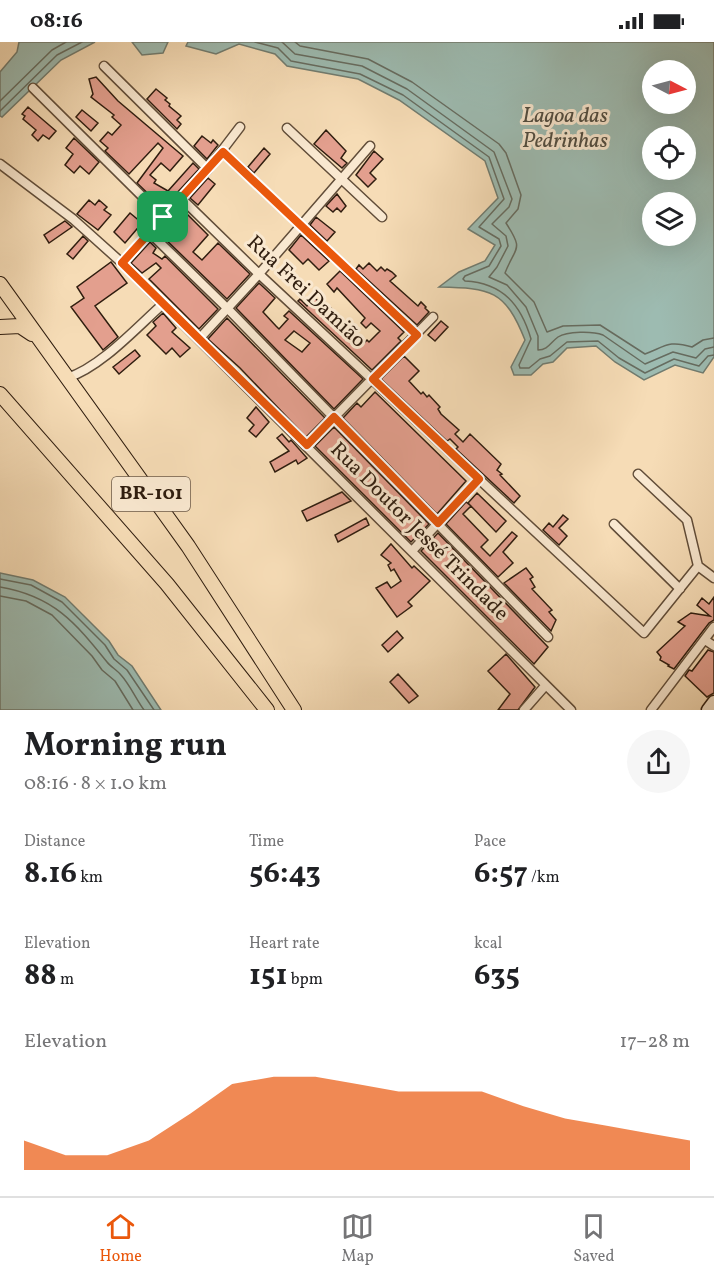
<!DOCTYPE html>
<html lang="en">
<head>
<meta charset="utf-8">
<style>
  :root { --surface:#fff; --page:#f6f6f6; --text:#202124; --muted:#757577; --line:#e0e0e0; --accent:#ea580c }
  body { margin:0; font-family:Vollkorn,serif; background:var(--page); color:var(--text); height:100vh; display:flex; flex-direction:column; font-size:22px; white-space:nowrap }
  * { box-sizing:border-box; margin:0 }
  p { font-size:20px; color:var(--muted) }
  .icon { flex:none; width:33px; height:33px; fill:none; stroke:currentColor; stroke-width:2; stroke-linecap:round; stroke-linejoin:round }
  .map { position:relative; height:668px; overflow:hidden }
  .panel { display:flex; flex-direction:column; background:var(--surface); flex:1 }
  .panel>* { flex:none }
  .needle { width:39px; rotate:96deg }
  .controls { position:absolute; left:642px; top:18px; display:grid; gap:12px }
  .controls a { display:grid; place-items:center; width:54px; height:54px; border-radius:50%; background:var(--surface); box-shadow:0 6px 24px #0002; font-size:30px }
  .pin { position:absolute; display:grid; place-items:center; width:51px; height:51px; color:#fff; margin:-26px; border-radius:12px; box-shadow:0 3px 9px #0006 }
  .round { display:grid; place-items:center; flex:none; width:63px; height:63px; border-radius:32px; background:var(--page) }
  .head { display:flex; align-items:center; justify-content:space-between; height:102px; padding:0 24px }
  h1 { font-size:33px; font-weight:700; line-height:45px }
  .metrics { display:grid; grid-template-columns:repeat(3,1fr); gap:9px; height:102px; padding:6px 24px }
  .metrics div { display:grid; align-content:center }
  .metrics b { font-size:30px; font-weight:700 }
  .metrics small { font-size:16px; font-weight:400 }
  .metrics p { font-size:16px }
  .chart { height:168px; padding:12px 24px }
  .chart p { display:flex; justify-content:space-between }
  .chart svg { width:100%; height:108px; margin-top:6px; fill:var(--accent); opacity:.7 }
  .status { display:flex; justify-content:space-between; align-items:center; height:42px; padding:0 30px; background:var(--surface); direction:ltr }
  .status svg { height:16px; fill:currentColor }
  .menu { display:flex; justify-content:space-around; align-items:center; height:84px; border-top:2px solid var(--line); background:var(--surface); font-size:16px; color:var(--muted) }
  .menu a { display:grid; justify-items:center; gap:3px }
  .menu .selected { color:var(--accent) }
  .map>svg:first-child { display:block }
</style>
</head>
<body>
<div class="status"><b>08:16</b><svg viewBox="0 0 49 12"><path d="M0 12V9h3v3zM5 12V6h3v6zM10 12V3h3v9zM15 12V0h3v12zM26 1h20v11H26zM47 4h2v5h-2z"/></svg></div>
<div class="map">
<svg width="714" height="668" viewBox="0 0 714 668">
  <rect width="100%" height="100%" fill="#f6dcb6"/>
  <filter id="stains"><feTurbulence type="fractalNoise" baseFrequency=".00333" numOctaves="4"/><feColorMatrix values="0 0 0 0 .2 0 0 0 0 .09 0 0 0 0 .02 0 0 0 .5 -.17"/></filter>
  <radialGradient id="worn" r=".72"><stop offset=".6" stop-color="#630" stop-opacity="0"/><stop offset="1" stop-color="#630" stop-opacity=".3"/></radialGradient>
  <path fill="#9dbbb1" stroke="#717c70" stroke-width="1.5" fill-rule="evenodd" d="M19 0H95L61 18 2 75 0 74V30L17 10Z
    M132 0H168L163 11 142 13Z
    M188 0H714V315L703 331 675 323 644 338 615 320 596 304 567 306 553 320 543 322 531 333H514L511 325 525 298C505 248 491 246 439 245L459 230 485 219 495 203 468 187 498 156 485 119 399 58 358 37 287 24 275 12 239 2 216 12 186 4ZM686 28V62H652V28ZM686 94V128H652V94ZM686 160V194H652V160Z
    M0 531 33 538 65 555 109 599 118 613 132 624 161 668H0Z"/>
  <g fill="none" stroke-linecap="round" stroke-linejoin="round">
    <path stroke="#666c60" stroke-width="1.5" d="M255 0 278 6 291 19 360 32 403 53 489 115 504 157 479 185 499 197 501 204 489 224 465 234 463 237 465 239C503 241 521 263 531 297L519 323 520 326H529L540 317 550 314 567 300 598 299 619 316 645 331 674 317 699 324 708 314 714 313
      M282 0 295 12 362 24 407 47 494 110 512 157 509 165 492 182 506 194 508 204 497 225 489 235 507 243 526 265 538 294V308C548 308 550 301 558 295 567 289 593 289 603 293L645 322 673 310 696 316 705 307 714 305
      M295 0 300 4 368 17 412 40 499 102 506 111 521 153 518 167 506 181C524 209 516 203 505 231L534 260 547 290 563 284 600 283 645 312C666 304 669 298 692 305L703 298 714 296
      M0 59 52 8 66 0
      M0 69 57 13 82 0
      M0 537 31 543 62 560 105 603 114 617 127 628 154 668
      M0 545C53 554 75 580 107 620 111 625 117 628 121 633 130 643 136 657 144 668
      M0 554 26 559 52 573 92 614 102 628 115 639 133 668"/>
  </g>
  <path fill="#e39f8e" stroke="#2f1d0f" stroke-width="1.5" fill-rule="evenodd" d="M96 35 118 59 183 114 170 129 161 121 150 133 156 138 154 141 168 149 193 121 199 127 163 166 137 141 163 106 158 101 129 132 105 109 108 106 100 99 108 90 112 93 121 83 112 75 114 73 91 55 93 52 89 37Z
    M156 47 167 56 165 58 170 62 169 64 181 74 177 78 181 82 177 87 147 57Z
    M28 65 56 89 49 97 43 93 38 99 32 93 36 88 23 77 25 74 22 72Z
    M82 68 98 81 91 89 76 75Z
    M326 88 346 109 341 116 347 121 342 126 314 102Z
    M202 94 211 101 213 98 218 103 207 117 194 104Z
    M74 96 99 120 89 132 80 124 74 131 65 123 73 112 66 106Z
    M264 106 270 112 254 131 248 125Z
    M374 109 383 117 370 131 376 137 368 145 356 133Z
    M208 136 215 142 198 163 190 156Z
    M337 152 346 164 341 170 337 166 333 170 326 164Z
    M89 158 95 163 99 158 107 165 104 168 111 173 98 188 77 172Z
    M181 166 208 193 193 210 202 218 218 201 250 232 227 257 159 191Z
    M130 171 142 181 125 201 114 190Z
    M316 175 335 190 327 199 310 183Z
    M65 179 72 185 49 201 44 193Z
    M301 193 329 219 319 228 308 217 303 222 289 208Z
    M83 194 88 199 73 217 67 212Z
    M150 200 156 206 153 211 162 217 165 214 218 267 199 287 149 237 161 226 156 221 142 231 131 221Z
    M111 220 127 241 95 264 118 295 103 308 71 265 84 256 77 245Z
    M369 221 377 229 381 225 385 229 387 227 392 230 396 234 390 239 418 264 421 260 426 265 425 266 429 270 417 283 356 227 359 223 363 227Z
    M340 229 404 290 398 296 401 299 372 328 298 259 300 257 307 264 314 256 323 262 325 260 343 278 338 284 351 298 355 294 364 301 367 298 369 300 380 289 371 281 366 286 361 281 365 276 337 246 334 250 327 242Z
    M259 241 275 256 263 270 276 284 279 287 288 277 284 274 289 269 363 337 334 367 236 266ZM294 289 310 301 302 310 285 298Z
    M163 271 176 286 172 290 190 306 180 315 172 306 166 312 147 293 156 284 153 280Z
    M227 276 325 376 306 395 240 326 208 297Z
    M441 279 448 285 435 299 428 293Z
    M135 308 140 314 119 332 113 325Z
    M404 314 419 329 409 339 421 352 423 350 427 355 429 353 440 365 438 367 441 372 459 388 455 392 463 400 470 392 501 422 497 428 502 432 500 433 520 454 514 461 456 407 458 405 450 397 447 399 381 337Z
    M375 350 466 439 437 472 343 376 357 361 361 365Z
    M256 365 269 380 256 395 249 389 254 383 247 376Z
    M334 385 429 482 411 500 315 404Z
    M282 392 289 400 291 398 307 416 298 422 296 418 275 430 270 420 289 409 277 396Z
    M342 450 351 459 307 479 302 469Z
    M477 451 506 479 496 490 468 461Z
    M466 460 471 464 463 472 488 498 481 505 490 514 512 490 517 494 503 510 513 521 498 535 446 482Z
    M563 473 568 477 559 486 567 494 559 503 543 488 549 481 553 485Z
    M366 476 369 483 338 500 335 493Z
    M438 491 548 605 534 622 421 509Z
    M391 502 412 526 414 524 430 539 408 560 412 564 397 575 376 546 387 540 391 546 401 539 394 527 391 529 388 523 391 521 381 513Z
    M526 526 533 535 530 537 535 545 532 547 552 568 549 570 556 578 551 589 504 541Z
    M714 555V578L709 581 674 627 668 624 669 623 660 618 661 615 657 610 685 584 678 580 691 571 710 574 697 563 702 556 709 562Z
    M397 589 403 596 388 610 382 603Z
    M708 608 714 610V651L707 655 685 634 689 628 692 629Z
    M506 612 535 645 518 668H498L510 652 488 629Z
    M398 632 418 654 409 661 390 640Z"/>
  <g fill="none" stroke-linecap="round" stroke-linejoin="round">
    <defs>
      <path id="minor" d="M104 24 208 127
        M33 46 163 175
        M287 86 382 175
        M223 110 417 293
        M0 122 73 177 122 221 571 668
        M181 156 259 232 644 591 698 524
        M149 190 227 266 548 595
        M122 221 208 127 240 85
        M199 297 259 232 370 104
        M67 336C101 325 136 286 163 262
        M307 403 433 275
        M638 432 687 478 698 524 714 536
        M614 482 680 547
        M412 509 479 437
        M705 598 714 604
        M524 668 545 644
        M651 668 714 585"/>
      <path id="secondary" d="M708 668 714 660"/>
      <path id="trunk" d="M0 242 188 504 294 668
        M0 285 20 284 32 292
        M0 352 167 542 267 668"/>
    </defs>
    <use href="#minor" stroke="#614d39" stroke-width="11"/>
    <use href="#secondary" stroke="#2f1d0f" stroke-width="15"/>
    <use href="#trunk" stroke="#2f1d0f" stroke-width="16"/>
    <use href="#minor" stroke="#f9e8d0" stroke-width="8"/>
    <use href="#secondary" stroke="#f9e8d0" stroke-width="12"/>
    <use href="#trunk" stroke="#f6dcb6" stroke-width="14"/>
  </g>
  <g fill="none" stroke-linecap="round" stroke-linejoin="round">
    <defs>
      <path id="route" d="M223 110 417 293 373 337 479 437 438 481 334 375 307 403 122 221Z"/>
    </defs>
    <use href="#route" stroke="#fff" stroke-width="12"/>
    <use href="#route" stroke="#ea580c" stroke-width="8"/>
  </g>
  <g text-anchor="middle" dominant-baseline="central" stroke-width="6" stroke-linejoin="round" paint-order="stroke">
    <rect fill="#f9e8d0" stroke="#6c5a49" stroke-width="1.5" x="112" y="435" width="78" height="34" rx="4.5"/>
    <g font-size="20" font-weight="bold" fill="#2f1d0f">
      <text x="151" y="452">BR-101</text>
    </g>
    <g font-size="21" fill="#2f1d0f" stroke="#f9e8d0">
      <text transform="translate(306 250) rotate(43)">Rua Frei Damião</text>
      <text transform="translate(419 490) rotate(45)">Rua Doutor Jessé Trindade</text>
    </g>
    <g font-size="22" font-style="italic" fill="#504c40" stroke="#f9e8d0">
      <text x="565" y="74">Lagoa das<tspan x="565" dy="25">Pedrinhas</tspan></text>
    </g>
  </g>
  <rect width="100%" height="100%" filter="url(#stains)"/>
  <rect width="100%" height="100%" fill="url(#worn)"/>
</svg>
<div class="controls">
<a><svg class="needle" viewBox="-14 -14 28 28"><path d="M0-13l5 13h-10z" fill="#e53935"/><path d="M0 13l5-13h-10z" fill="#757577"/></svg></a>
<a><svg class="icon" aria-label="locate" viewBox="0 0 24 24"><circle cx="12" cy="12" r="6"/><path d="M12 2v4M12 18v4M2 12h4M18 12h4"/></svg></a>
<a><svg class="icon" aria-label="layers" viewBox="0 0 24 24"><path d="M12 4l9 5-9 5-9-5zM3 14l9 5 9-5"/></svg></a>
</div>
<div class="pin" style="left:163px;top:175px;background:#1e9e55"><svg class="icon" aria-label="arrive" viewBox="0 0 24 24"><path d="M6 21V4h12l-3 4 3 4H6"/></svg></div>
</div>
<section class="panel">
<div class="head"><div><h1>Morning run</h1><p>08:16 · 8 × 1.0 km</p></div><a class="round"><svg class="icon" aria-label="share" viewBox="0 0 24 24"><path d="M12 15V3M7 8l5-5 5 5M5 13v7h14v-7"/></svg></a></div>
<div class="metrics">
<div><p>Distance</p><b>8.16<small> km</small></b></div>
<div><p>Time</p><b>56:43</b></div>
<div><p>Pace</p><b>6:57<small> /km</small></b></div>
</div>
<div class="metrics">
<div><p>Elevation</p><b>88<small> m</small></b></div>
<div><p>Heart rate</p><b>151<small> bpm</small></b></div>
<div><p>kcal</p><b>635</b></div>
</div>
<div class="chart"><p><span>Elevation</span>17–28 m</p>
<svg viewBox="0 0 160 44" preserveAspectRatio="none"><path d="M0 44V32L10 38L20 38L30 32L40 21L50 9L60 6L70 6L80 9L90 12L100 12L110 12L120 18L130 23L140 26L150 29L160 32V44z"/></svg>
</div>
</section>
<nav class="menu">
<a class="selected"><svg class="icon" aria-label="home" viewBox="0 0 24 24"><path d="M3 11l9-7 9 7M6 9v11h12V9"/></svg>Home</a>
<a><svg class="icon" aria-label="map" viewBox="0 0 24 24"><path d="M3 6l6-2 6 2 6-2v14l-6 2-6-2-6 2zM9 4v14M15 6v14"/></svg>Map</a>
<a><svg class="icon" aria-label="saved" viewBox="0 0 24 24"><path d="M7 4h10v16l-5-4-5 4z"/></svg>Saved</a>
</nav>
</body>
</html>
